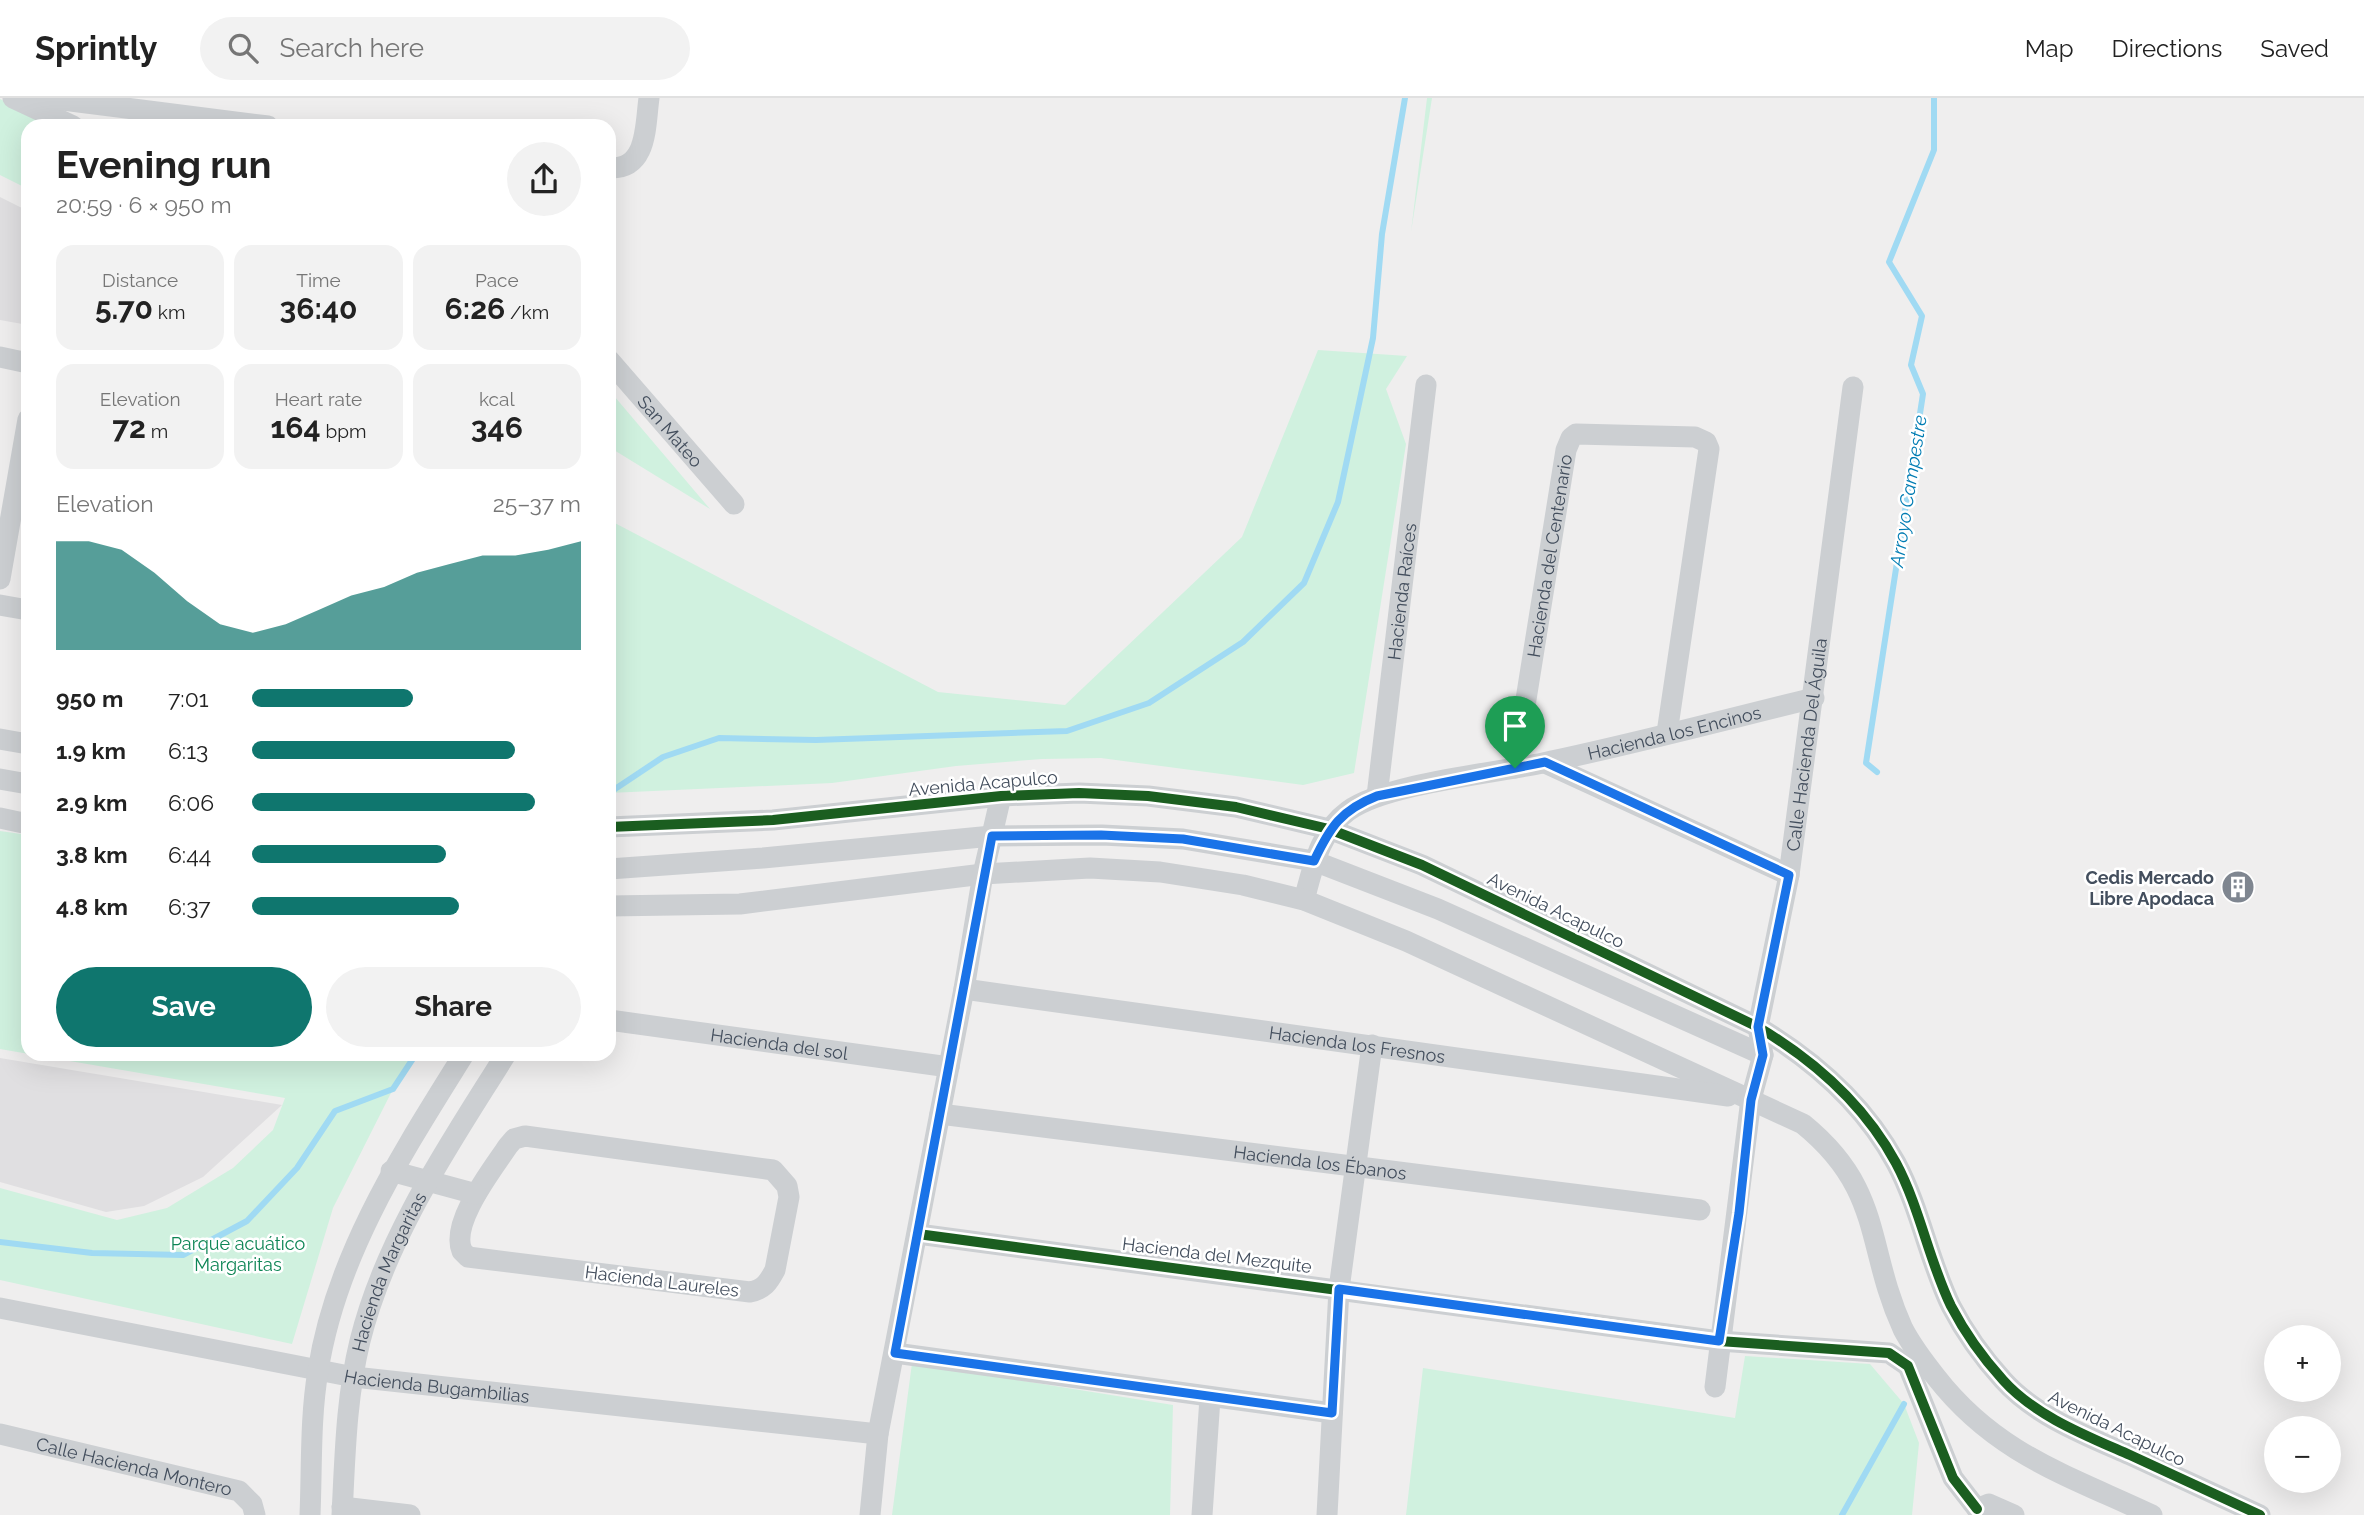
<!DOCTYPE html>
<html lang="en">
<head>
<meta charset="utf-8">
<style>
  :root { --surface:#fff; --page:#f2f2f2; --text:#222; --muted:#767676; --line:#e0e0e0; --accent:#0f766e }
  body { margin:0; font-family:Raleway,sans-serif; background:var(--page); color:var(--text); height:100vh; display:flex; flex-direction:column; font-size:26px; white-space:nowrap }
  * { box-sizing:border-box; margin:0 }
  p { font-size:23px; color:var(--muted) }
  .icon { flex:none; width:38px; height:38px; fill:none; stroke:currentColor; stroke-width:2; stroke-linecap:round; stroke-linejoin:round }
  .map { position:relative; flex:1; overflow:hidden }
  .sheet { position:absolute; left:21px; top:21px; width:595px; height:942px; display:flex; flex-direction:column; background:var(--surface); border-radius:21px; box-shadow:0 7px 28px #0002 }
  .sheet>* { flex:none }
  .tools { position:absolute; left:2264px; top:1227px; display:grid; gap:14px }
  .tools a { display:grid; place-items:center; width:77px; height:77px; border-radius:50%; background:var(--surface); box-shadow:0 7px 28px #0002; font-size:35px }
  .pin { position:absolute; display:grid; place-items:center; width:60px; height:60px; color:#fff; margin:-72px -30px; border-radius:50% 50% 50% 0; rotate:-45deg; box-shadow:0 0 7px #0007 }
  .pin .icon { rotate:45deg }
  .round { display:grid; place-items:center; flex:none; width:74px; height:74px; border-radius:37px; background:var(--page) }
  .overview { display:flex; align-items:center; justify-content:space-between; height:119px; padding:0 35px }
  h1 { font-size:38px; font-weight:700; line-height:52px }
  .figures { display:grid; grid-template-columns:repeat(3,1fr); gap:10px; height:119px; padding:7px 35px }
  .figures div { display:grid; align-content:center; border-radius:18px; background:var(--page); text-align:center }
  .figures b { font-size:30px; font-weight:700 }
  .figures small { font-size:19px; font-weight:400 }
  .figures p { font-size:19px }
  .chart { height:196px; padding:14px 35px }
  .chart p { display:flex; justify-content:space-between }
  .chart svg { width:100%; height:126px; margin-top:7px; fill:var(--accent); opacity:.7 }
  .action { display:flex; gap:14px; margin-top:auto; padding:14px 35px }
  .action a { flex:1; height:80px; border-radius:42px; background:var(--accent); color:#fff; font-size:28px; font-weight:700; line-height:80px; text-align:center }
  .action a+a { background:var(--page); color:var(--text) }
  ul { padding:0 35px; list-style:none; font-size:23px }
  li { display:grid; grid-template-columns:112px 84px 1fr; align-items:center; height:52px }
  li i { height:18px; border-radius:9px; background:var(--accent) }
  header { display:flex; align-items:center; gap:42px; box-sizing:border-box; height:98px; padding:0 35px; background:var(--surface); border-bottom:2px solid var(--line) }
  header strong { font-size:33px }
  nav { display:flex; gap:38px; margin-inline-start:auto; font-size:24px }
  .search { width:490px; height:63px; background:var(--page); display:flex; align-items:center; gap:18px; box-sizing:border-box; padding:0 24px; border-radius:38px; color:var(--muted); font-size:26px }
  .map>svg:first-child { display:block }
</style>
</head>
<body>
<header>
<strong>Sprintly</strong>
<div class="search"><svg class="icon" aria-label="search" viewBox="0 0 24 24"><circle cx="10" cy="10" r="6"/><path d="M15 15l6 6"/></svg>Search here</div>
<nav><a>Map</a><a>Directions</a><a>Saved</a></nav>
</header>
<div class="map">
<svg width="2364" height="1417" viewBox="0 0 2364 1417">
  <rect width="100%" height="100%" fill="#efeeee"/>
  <path fill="#e0dfe1" d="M0 99 28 113V227L0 222Z
    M0 960 282 1007 203 1079 144 1108 106 1114 0 1084Z"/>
  <path fill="#d0f1df" d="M1427 0H1432L1411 134Z
    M0 1 59 28H28V91L0 77Z
    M1318 252 1407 258 1386 291 1406 346 1354 675 1303 687 1101 660 1042 661 956 668 832 685 609 695V422L938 594 1065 607 1242 439Z
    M609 292 710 411 609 349Z
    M0 733 28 737V956H416L393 991 333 1110 292 1246 0 1182V1090L117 1122 167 1110 233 1070 273 1032 285 1000 0 951Z
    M1745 1258 1870 1266 1904 1306 1919 1345 1912 1417H1406L1423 1270 1735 1320Z
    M912 1265 1173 1307 1170 1417H892Z"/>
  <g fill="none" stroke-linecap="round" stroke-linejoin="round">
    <path stroke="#a0daf3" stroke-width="6" d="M1877 674 1866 665 1923 296 1911 267 1922 218 1889 164 1934 52V0
      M609 695 663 659 719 640 816 642 1067 633 1149 605 1243 544 1304 485 1338 404 1373 240 1382 136 1405 0
      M0 1144 92 1155 183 1157 247 1123 297 1070 335 1013 393 991 416 956
      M1842 1417 1904 1306"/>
    <g stroke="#cccfd2" stroke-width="21">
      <path d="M13 0 73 28"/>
      <path d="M47 0 268 28"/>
      <path d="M609 70C648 72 645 28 649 0"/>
      <path d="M0 259 28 265"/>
      <path id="s1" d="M609 262 734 406"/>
      <path d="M0 481 28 321"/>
      <path d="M0 507 28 512"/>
      <path d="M0 641 28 646"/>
      <path d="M1545 665 1789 777"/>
      <path id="s2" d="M1515 670 1566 352 1571 340 1576 336 1695 339 1706 344 1709 351 1667 635"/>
      <path d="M0 681 28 686"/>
      <path id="s3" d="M1377 698 1426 287"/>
      <path d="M0 720 28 726"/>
      <path d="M609 729 773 722 1001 698 1079 695 1148 698 1236 709 1329 731 1422 767 1758 929C1815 963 1864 1006 1896 1065 1920 1110 1929 1163 1951 1208 1965 1235 1983 1260 2003 1282 2035 1318 2087 1338 2130 1357 2173 1377 2217 1397 2260 1417"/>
      <path d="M609 771 763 760 992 738 1102 737 1183 741 1314 763 1438 811 1763 957"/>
      <path id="s4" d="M1304 802C1313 770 1319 734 1348 713 1385 686 1494 675 1543 665 1634 646 1724 622 1814 600"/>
      <path d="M609 808 740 806 983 776 1090 770 1160 774 1243 787 1304 802 1406 843 1803 1026C1884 1092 1865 1148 1903 1231 1912 1248 1924 1264 1936 1279 1996 1356 2067 1377 2152 1417"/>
      <path id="s5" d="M964 891 1728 998"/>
      <path id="s6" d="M609 922 949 969"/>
      <path id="s7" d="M940 1016 1700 1112"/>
      <path d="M525 1038 773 1072 787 1088 789 1099 775 1172C768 1185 764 1191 750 1194L468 1159 462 1153C450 1125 492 1072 508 1048L514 1041Z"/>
      <path d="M391 1073 476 1096"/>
      <path d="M918 1136 1719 1243 1889 1255 1908 1268 1953 1380 1977 1411"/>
      <path id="s8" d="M0 1210 354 1279 878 1336"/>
      <path d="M895 1255 1332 1315"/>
      <path id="s9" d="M1715 1289 1751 1001 1763 957 1758 929 1789 777 1853 289"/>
      <path id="s10" d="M0 1336 239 1393 252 1406 255 1417"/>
      <path d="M342 1409 410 1417"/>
      <path d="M1977 1411 1989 1406 2014 1417"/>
      <path d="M310 1417C312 1370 310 1320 318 1273 336 1156 403 1054 464 956"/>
      <path id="s11" d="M342 1417C345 1359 346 1300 360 1243 386 1138 450 1046 506 956"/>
      <path d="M870 1417 878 1336 964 891 983 776 1001 698"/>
      <path d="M1202 1417 1210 1300"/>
      <path d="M1327 1417 1339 1191 1372 947"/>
    </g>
    <defs>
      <path id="cycleway" d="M609 729 773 722 1001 698 1079 695 1148 698 1236 709 1329 731 1422 767 1758 929C1815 963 1864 1006 1896 1065 1920 1110 1929 1163 1951 1208 1965 1235 1983 1260 2003 1282 2035 1318 2087 1338 2130 1357 2173 1377 2217 1397 2260 1417
        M918 1136 1719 1243 1889 1255 1908 1268 1953 1380 1977 1411"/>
    </defs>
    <use href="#cycleway" stroke="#fff" stroke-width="15"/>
    <use href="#cycleway" stroke="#1b5e20" stroke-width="10"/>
  </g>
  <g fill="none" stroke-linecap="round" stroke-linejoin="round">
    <defs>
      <path id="route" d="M1545 664 1789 777 1758 929 1763 957 1751 1002 1739 1115 1719 1243 1339 1191 1332 1315 895 1255 992 738 1101 737 1183 741 1314 763C1330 729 1341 712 1377 698Z"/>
    </defs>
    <use href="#route" stroke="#fff" stroke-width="14"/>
    <use href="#route" stroke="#1a73e8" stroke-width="9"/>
  </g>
  <defs>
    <symbol id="building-disc" viewBox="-11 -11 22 22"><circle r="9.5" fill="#7f8690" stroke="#fff"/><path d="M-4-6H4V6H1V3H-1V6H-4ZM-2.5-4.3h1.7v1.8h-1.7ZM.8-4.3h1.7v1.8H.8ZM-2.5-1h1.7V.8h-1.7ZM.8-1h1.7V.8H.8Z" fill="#fff"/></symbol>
  </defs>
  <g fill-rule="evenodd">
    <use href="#building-disc" x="2219" y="770" width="38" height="38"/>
  </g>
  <g text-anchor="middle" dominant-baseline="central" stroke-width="5" stroke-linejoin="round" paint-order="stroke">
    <g font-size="18" fill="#434e5d" stroke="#fff">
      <text stroke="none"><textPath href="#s1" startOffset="94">San Mateo</textPath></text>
      <text stroke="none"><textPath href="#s2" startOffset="215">Hacienda del Centenario</textPath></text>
      <text stroke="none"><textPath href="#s3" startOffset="206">Hacienda Raíces</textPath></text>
      <text stroke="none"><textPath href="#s4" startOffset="438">Hacienda los Encinos</textPath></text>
      <text stroke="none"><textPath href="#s9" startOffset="651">Calle Hacienda Del Águila</textPath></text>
      <text transform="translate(983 685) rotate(-5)">Avenida Acapulco</text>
      <text transform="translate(1556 812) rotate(26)">Avenida Acapulco</text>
      <text stroke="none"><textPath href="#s5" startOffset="397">Hacienda los Fresnos</textPath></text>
      <text stroke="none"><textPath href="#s6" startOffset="172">Hacienda del sol</textPath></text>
      <text stroke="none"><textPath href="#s7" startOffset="383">Hacienda los Ébanos</textPath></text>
      <text transform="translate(1217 1157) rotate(7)">Hacienda del Mezquite</text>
      <text stroke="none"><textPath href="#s11" startOffset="250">Hacienda Margaritas</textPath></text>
      <text transform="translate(662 1183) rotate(7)">Hacienda Laureles</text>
      <text stroke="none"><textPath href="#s8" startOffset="444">Hacienda Bugambilias</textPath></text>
      <text transform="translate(2117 1330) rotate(26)">Avenida Acapulco</text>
      <text stroke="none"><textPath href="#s10" startOffset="138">Calle Hacienda Montero</textPath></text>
    </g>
    <g font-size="18" font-weight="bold" fill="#434e5d" stroke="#fff" text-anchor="end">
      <text x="2214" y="779">Cedis Mercado<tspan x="2214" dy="21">Libre Apodaca</tspan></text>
    </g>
    <g font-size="18" fill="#0d8555" stroke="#fff">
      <text x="238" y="1145">Parque acuático<tspan x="238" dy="21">Margaritas</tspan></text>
    </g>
    <g font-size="19" font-style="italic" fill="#007cb3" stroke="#fff">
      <text transform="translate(1908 393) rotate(-81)">Arroyo Campestre</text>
    </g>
  </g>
</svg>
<div class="tools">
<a>+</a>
<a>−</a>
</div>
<div class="pin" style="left:1515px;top:670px;background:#1e9e55"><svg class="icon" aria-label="arrive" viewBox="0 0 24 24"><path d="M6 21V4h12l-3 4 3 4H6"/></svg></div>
<section class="sheet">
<div class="overview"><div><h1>Evening run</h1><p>20:59 · 6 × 950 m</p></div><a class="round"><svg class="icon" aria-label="share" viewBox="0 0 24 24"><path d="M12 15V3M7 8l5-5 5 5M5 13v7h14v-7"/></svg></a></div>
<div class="figures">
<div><p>Distance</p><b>5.70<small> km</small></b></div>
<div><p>Time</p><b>36:40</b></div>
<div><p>Pace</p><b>6:26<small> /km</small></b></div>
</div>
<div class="figures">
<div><p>Elevation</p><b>72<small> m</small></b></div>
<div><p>Heart rate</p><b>164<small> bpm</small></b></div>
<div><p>kcal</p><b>346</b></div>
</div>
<div class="chart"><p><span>Elevation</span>25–37 m</p>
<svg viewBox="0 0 160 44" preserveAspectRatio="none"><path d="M0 44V6L10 6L20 9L30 17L40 27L50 35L60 38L70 35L80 30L90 25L100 22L110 17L120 14L130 11L140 11L150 9L160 6V44z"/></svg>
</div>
<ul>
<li><b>950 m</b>7:01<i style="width:49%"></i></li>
<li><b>1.9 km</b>6:13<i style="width:80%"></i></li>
<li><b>2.9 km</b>6:06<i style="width:86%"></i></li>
<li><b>3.8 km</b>6:44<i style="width:59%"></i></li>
<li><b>4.8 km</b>6:37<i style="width:63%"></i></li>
</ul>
<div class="action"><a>Save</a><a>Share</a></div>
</section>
</div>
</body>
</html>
